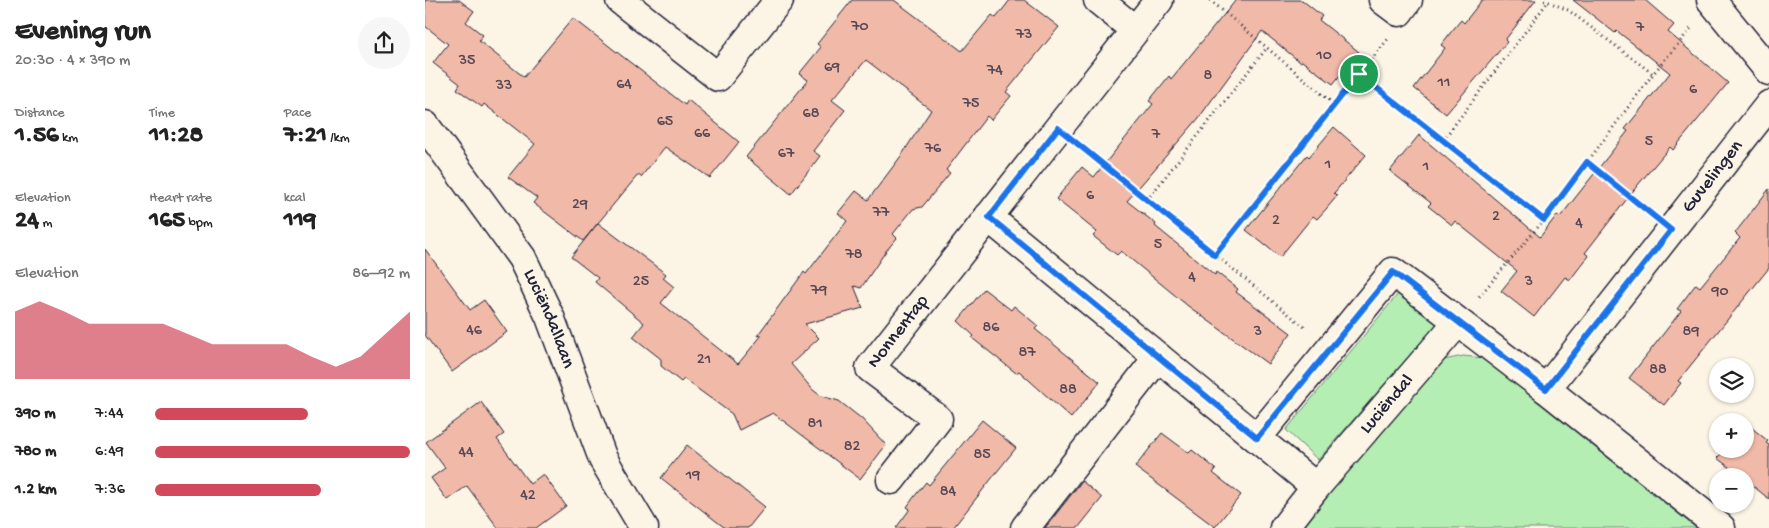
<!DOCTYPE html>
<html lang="en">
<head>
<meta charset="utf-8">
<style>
  :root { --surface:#fff; --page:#f6f6f6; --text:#222; --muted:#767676; --accent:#d1495b }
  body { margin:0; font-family:"Gochi Hand",sans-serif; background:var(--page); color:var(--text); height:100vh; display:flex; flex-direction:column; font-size:19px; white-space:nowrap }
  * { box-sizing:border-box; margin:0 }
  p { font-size:16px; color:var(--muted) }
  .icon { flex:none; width:28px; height:28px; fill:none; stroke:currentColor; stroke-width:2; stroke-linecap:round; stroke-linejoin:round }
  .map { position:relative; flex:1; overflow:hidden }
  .sheet { display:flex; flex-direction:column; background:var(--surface); width:425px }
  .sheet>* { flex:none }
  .tools { position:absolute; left:1284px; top:358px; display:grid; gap:10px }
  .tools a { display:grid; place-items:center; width:45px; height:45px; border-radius:50%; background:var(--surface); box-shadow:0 1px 4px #0004; font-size:25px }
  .pin { position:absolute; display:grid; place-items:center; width:42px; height:42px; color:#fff; margin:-21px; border:2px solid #fff; border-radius:50%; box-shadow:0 1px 5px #0007 }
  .round { display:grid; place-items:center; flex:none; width:52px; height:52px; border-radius:26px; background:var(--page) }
  .overview { display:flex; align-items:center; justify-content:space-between; height:85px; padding:0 15px }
  h1 { font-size:28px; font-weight:800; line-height:38px }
  .figures { display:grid; grid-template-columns:repeat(3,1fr); gap:8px; height:85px; padding:5px 15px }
  .figures div { display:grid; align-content:center }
  .figures b { font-size:25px; font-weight:800 }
  .figures small { font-size:14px; font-weight:400 }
  .figures p { font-size:14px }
  .chart { height:140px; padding:10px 15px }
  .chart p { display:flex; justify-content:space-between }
  .chart svg { width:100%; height:90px; margin-top:5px; fill:var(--accent); opacity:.7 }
  ul { padding:0 15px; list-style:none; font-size:16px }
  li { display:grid; grid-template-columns:80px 60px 1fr; align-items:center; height:38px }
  li i { height:12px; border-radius:6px; background:var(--accent) }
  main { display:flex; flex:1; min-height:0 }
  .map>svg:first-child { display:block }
</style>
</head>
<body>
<main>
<section class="sheet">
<div class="overview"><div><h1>Evening run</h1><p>20:30 · 4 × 390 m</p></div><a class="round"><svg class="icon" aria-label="share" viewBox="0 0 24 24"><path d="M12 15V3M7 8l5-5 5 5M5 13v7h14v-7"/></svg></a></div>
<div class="figures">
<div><p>Distance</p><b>1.56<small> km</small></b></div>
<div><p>Time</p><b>11:28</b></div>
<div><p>Pace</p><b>7:21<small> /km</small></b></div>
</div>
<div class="figures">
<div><p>Elevation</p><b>24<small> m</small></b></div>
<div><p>Heart rate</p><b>165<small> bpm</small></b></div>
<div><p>kcal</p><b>119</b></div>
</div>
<div class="chart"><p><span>Elevation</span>86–92 m</p>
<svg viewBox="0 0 160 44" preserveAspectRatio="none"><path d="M0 44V11L10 6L20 11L30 17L40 17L50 17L60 17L70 22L80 27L90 27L100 27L110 27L120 33L130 38L140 33L150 22L160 11V44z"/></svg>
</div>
<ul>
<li><b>390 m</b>7:44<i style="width:60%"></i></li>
<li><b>780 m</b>6:49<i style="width:100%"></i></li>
<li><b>1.2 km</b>7:36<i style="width:65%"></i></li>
</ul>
</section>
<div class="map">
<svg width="1344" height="528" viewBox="0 0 1344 528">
  <rect width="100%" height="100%" fill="#fcf5e5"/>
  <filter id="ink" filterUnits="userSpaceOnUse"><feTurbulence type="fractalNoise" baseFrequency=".02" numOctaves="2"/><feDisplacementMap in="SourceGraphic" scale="10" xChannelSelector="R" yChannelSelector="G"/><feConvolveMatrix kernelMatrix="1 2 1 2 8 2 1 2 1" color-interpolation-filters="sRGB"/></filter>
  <g filter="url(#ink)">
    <path fill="#b5eeb2" stroke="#6c8876" d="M973 294 1012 324 893 460 861 430Z
      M1038 356 1058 358 1271 528H878L1000 369 1019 360Z"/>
    <path fill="#f1b9a7" stroke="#22223b" d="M0 0H34L49 11 41 22 58 35 54 41 99 77 148 18 260 105 263 100 314 142 285 178 240 147 216 177 213 175 158 241 108 203 112 198 83 177 110 144 59 104 57 107 32 89 35 84 8 63 23 44 0 26Z
      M427 0H469L537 51 567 15 571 18 585 0H599L634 27 581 92 586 96 566 120 562 116 521 170 525 173 497 207 488 209 468 234 472 238 461 251 436 288 429 286 438 308 380 324 394 338 366 364 388 390 396 396 414 401 437 419 461 445 435 479 348 413 314 430 307 414 259 379 256 382 236 366V359L208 337 219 323 170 282 173 278 146 257 173 223 241 274 238 278 249 287 236 303 313 364 337 335 332 336 379 272 381 274 422 221 413 213 431 191 443 200 476 156 506 110 441 60 407 100 420 110 388 151 395 156 366 194 321 157 383 80 374 74 396 47 392 44Z
      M811 0H877L897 16 894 20 934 52 908 84 877 61 875 62 837 31 773 119 702 201 731 224 730 226 790 275 791 272 813 289 811 292 866 333 843 364 763 306 696 251 692 255 668 236 672 232 631 199 657 167 669 177 728 104 724 101 744 76 746 79Z
      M1057 0H1111L1080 40 1082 42 1021 114 989 88 1020 48 1016 45 1026 32 1036 20 1039 23Z
      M1148 0H1220L1249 25 1243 32 1303 83 1248 150 1245 147 1212 186 1160 253 1164 256 1154 268 1145 280 1140 277 1109 317 1076 291 1092 271 1030 221 1027 225 1003 206 1006 203 965 171 994 135 1115 237 1132 215 1135 217 1203 131 1200 129 1245 73 1192 31 1190 33Z
      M909 127 941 155 909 193 912 196 902 208 892 219 888 216 855 257 821 230 882 155 884 157Z
      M1344 189V268L1253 381 1256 383 1239 405 1204 378 1256 311 1252 309 1271 284 1275 287 1315 238 1310 233Z
      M0 249 45 310 59 300 82 332 27 372 0 335Z
      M559 289 586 310 589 306 613 326 610 329 675 382 646 418 594 371 591 373 547 338 549 336 533 321Z
      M56 402 79 434 72 439 105 484 118 474 141 506 111 528H73L42 486 22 500 6 478 20 468 1 442Z
      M557 420 591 448 571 473 528 528H471L485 509 482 507 489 497 501 482 504 485Z
      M1322 424 1343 441 1341 443 1344 445V499L1328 486 1325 490 1320 486V476H1308L1301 470 1304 467 1292 458 1301 449H1320V427Z
      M737 433 764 453 767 450 791 469 788 473 816 495 790 527 710 467Z
      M262 445 340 507 323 528H300L236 478Z
      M657 481 677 498 653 528H620Z"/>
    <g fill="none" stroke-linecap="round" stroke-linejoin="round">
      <defs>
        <g id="street">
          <path d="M195 0 293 77 354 0"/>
          <path d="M673 0 710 30"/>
          <path d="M958 0 974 12 983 0"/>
          <path d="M1286 0 1344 71"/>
          <path id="s1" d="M0 125 97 258 125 317 178 459 219 528"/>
          <path d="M563 217 891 487 859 528"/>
          <path id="s2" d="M1121 389 1344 105"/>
          <path d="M832 438 968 272 1121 389 1296 528"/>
          <path id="s3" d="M466 480 513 419 445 368 734 0"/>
          <path id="s4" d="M891 487 1032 323"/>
          <path d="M600 528 733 357"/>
        </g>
      </defs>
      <use href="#street" stroke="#22223b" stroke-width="31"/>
      <path stroke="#22223b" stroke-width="3" stroke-dasharray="1 4" stroke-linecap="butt" d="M785 0 909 104
        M1119 0 1143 10 1228 74
        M934 74 1119 220 1052 299
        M1018 140 1122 3
        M657 147 882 329
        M1162 162 1223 210
        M722 200 841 49
        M1119 220 1228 74 1268 26
        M790 255 963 39"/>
      <use href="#street" stroke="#fcf5e5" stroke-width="28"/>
    </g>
  </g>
  <g fill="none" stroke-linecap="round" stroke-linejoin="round" filter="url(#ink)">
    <defs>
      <path id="route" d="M934 74 1119 220 1162 162 1246 230 1121 389 968 272 832 438 564 217 633 128 790 255Z"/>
    </defs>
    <use href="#route" stroke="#fff" stroke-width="10"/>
    <use href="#route" stroke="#1a73e8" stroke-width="6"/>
  </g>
  <g text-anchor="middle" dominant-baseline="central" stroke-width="4" stroke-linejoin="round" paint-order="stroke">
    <g font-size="16" fill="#564856">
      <text x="435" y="27">70</text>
      <text x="1215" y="28">7</text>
      <text x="599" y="35">73</text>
      <text x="899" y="56">10</text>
      <text x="42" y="61">35</text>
      <text x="407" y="68">69</text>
      <text x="570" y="71">74</text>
      <text x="783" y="76">8</text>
      <text x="1019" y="83">11</text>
      <text x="199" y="85">64</text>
      <text x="79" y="86">33</text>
      <text x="1268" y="90">6</text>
      <text x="546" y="104">75</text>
      <text x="386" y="114">68</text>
      <text x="240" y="122">65</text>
      <text x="277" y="134">66</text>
      <text x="731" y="135">7</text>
      <text x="1224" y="142">5</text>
      <text x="508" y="149">76</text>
      <text x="361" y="154">67</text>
      <text x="903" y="165">1</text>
      <text x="1001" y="167">1</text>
      <text x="665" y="196">6</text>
      <text x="155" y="205">29</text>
      <text x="456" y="213">77</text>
      <text x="1071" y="217">2</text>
      <text x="851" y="221">2</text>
      <text x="1154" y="224">4</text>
      <text x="733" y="245">5</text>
      <text x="429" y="255">78</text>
      <text x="767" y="278">4</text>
      <text x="216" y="282">25</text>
      <text x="1104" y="282">3</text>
      <text x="394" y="291">79</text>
      <text x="1295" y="292">90</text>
      <text x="566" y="328">86</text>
      <text x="49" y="331">46</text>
      <text x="833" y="332">3</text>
      <text x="1266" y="332">89</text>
      <text x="602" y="353">87</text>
      <text x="279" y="360">21</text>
      <text x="1233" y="370">88</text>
      <text x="643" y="390">88</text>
      <text x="390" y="424">81</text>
      <text x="427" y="447">82</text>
      <text x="41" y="453">44</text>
      <text x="557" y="455">85</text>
      <text x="268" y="476">19</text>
      <text x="523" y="492">84</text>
      <text x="103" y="496">42</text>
    </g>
    <g font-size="19" fill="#22223b" stroke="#fcf5e5">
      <text stroke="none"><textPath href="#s2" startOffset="270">Guvelingen</textPath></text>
      <text stroke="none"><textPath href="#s1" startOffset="231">Luciëndallaan</textPath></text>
      <text stroke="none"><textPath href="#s3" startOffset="208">Nonnentap</textPath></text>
      <text stroke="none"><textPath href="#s4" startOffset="109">Luciëndal</textPath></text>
    </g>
  </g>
</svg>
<div class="tools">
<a><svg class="icon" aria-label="layers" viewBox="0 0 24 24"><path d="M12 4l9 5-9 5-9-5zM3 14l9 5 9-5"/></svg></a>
<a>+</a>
<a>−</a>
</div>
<div class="pin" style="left:934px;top:74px;background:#1e9e55"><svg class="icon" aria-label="arrive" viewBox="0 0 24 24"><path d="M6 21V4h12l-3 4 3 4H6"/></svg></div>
</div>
</main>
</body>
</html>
